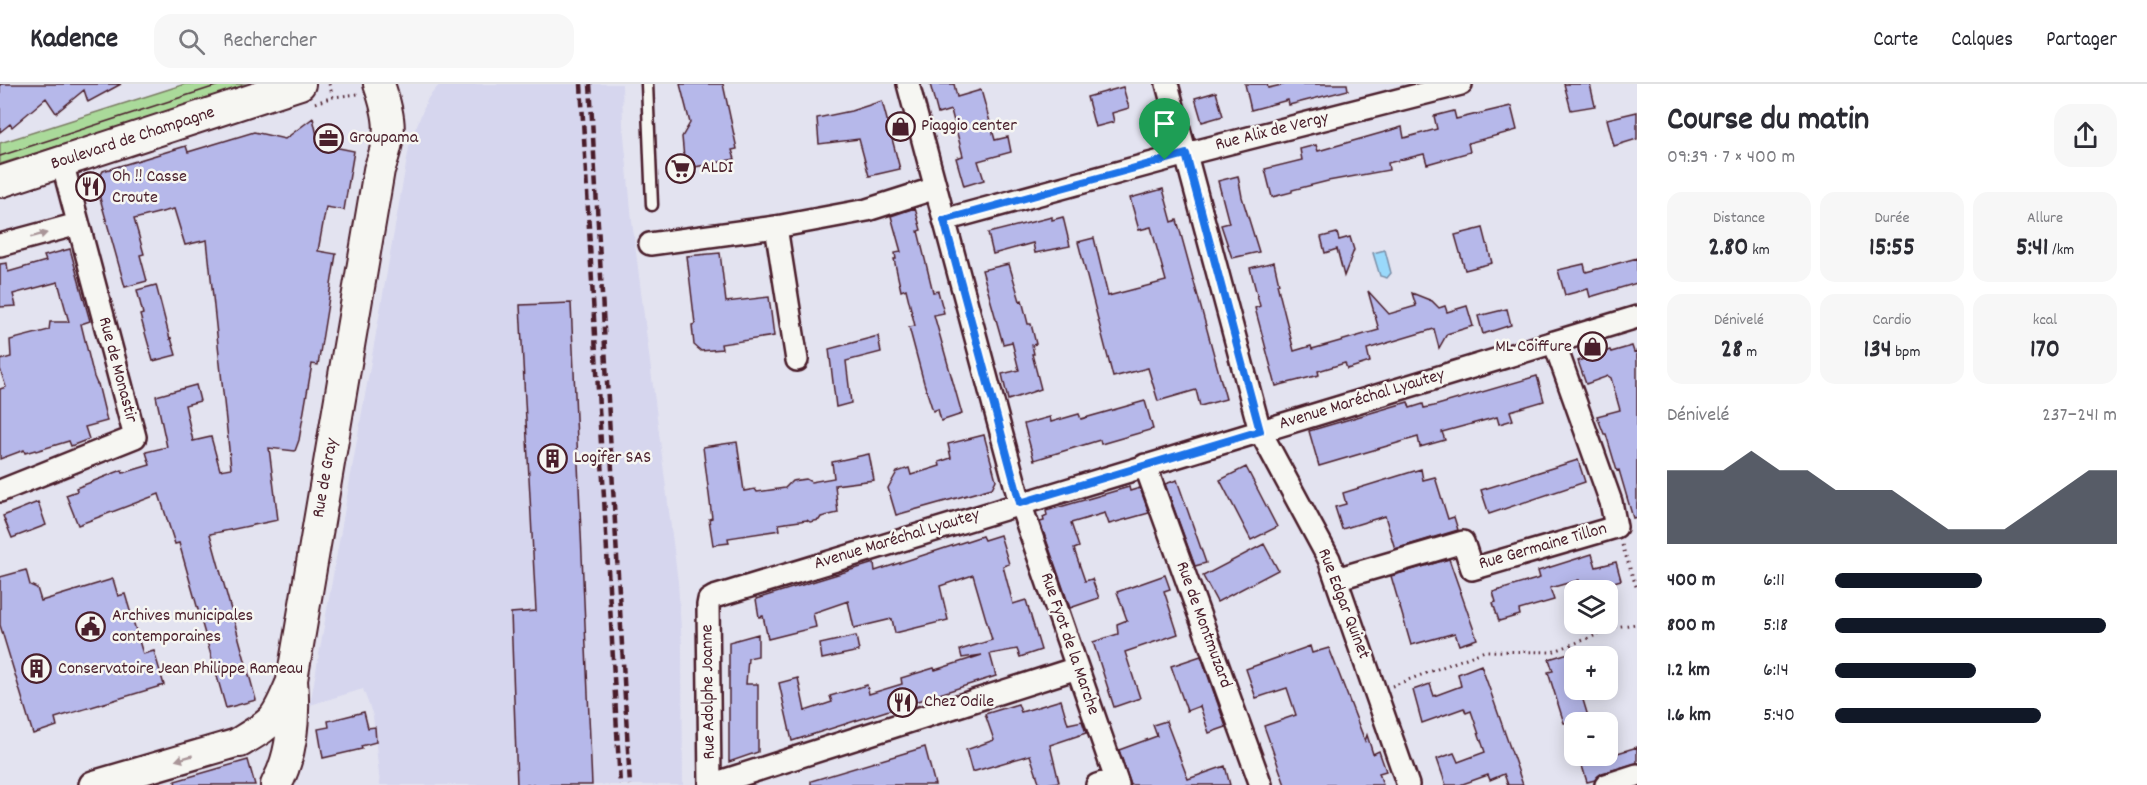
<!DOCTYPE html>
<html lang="fr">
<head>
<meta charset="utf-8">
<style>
  :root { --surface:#fff; --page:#f7f7f7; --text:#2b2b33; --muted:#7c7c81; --line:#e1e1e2; --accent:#111827 }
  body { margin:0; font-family:Dekko,sans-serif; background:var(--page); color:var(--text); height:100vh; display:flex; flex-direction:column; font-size:22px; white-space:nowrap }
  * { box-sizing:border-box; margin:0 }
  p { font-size:20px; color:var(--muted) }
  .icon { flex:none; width:33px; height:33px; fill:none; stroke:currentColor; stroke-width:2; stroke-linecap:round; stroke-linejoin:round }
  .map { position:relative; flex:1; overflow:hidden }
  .drawer { display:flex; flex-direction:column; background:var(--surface); width:510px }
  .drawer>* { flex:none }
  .tools { position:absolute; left:1564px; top:496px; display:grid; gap:12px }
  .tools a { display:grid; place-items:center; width:54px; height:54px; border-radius:12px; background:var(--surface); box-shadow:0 3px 15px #0003; font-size:30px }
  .pin { position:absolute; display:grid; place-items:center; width:51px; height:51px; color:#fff; margin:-62px -26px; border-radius:50% 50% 50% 0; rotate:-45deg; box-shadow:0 0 6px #0007 }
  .pin .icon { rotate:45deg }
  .round { display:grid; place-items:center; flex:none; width:63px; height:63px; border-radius:18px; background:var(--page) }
  .summary { display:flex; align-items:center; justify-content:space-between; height:102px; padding:0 30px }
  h1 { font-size:33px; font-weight:700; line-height:45px }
  .metrics { display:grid; grid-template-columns:repeat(3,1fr); gap:9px; height:102px; padding:6px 30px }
  .metrics div { display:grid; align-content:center; border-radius:15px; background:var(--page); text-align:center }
  .metrics b { font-size:26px; font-weight:700 }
  .metrics small { font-size:16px; font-weight:400 }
  .metrics p { font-size:16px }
  .chart { height:168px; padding:12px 30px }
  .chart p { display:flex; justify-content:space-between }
  .chart svg { width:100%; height:108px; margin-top:6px; fill:var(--accent); opacity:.7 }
  ul { padding:0 30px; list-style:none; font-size:20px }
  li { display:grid; grid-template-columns:96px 72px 1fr; align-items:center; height:45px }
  li i { height:15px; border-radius:8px; background:var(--accent) }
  header { display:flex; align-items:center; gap:36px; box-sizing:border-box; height:84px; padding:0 30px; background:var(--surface); border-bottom:2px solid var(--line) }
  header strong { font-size:28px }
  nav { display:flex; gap:33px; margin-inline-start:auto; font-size:21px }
  .search { width:420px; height:54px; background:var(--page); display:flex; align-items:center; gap:15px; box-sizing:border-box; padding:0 21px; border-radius:18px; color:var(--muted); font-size:22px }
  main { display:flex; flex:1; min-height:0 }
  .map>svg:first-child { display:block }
</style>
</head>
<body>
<header>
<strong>Kadence</strong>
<div class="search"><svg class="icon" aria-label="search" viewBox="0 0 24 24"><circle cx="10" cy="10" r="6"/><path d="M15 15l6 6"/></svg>Rechercher</div>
<nav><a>Carte</a><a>Calques</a><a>Partager</a></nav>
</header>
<main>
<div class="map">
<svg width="1637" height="701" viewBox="0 0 1637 701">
  <rect width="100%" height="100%" fill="#e3e3f0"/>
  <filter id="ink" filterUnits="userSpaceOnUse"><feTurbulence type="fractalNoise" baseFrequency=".0167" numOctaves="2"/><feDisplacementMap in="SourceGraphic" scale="12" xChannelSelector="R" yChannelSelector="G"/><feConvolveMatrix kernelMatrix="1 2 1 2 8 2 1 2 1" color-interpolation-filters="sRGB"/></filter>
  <g filter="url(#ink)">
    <path fill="#d6d6ee" d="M440 0H622L623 40 632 137 678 498 682 561 683 701H380L373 632 363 605 310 621 410 58 428 14Z"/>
    <path fill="#aada9a" stroke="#7a7c62" stroke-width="1.5" d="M185 0H261L0 80V59Z"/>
    <path fill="#9ad9fb" stroke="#7a8fa8" stroke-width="1.5" d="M1385 166 1391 189 1387 194 1380 192 1373 169Z"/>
    <path fill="#b6b8ea" stroke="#4a1f2b" stroke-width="1.5" d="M0 0H121L88 18 84 6 56 29 46 14 12 43 10 40 0 48Z
      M680 0H723L737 65 732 66 735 75 685 85 682 53 690 39Z
      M930 0H954L957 13 981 6 995 56 1008 53 1011 68 978 77 984 96 964 102 956 74 963 72 951 26 938 30Z
      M1245 0H1267L1268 4 1286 0H1347L1348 6 1289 21 1288 16 1251 26Z
      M1564 0H1590L1595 22 1571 26Z
      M1123 3 1129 24 1112 29 1114 38 1095 43 1087 13Z
      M1216 8 1223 32 1202 38 1195 14Z
      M882 17 900 85 869 92 859 55 819 60 817 34 851 27Z
      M1511 22 1517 46 1468 59 1470 68 1427 80 1424 70 1388 79 1389 86 1328 97 1292 106V108L1272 113 1265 85 1302 76 1300 65 1316 61 1318 67 1402 43 1404 54 1437 45 1434 32 1454 27 1456 35Z
      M1637 28V55L1614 62 1607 35Z
      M313 34 319 60 354 67 344 126 326 123 318 167 336 170 318 281 312 280 299 356 295 367 269 364 278 436 210 450 256 616 226 624 179 459 175 460 159 410 78 441 66 411 77 407 76 404 122 386 123 389 150 381 146 368 167 363 156 312 196 301 200 317 185 321 193 357 211 353 220 386 231 384 207 156 185 161 174 125 134 135 144 170 140 171 147 197 125 203 96 100 103 87 186 62 188 68 254 48 285 55Z
      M1238 92 1242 113 1259 168 1232 174 1221 141 1229 139 1218 97Z
      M1163 105 1172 138 1177 136 1226 315 1200 322 1196 306 1158 317 1148 284 1113 293 1078 158 1094 154 1108 212 1166 197 1151 143 1139 146 1130 114Z
      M915 124 921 146 918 147 933 208 938 207 944 229 934 231 962 330 941 337 938 325 933 327 924 299 909 243 915 242 906 205 901 207 894 175H896L895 169 901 168 891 132Z
      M1052 133V136L1063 133 1070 162 1035 169 1033 159 993 170 988 149Z
      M1483 144 1492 179 1465 186 1455 151Z
      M1337 149 1339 156 1350 153 1354 166 1344 192 1337 165 1325 169 1321 153Z
      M70 165 90 237 81 240 94 293 97 300H98L107 337 85 343 89 355 71 362 69 357 36 367 35 366 25 369 24 366 0 375V305L6 303 0 285V276L11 273 10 256 49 246 50 238H69L58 198 13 210 16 222 0 223V180L7 179 8 188 46 177 44 172Z
      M720 169 726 218 769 213 774 252 721 260 722 265 701 267 694 261 692 241 695 240 687 172Z
      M1637 174V199L1590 213 1588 205 1565 211 1558 186 1584 180 1586 188Z
      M1274 178 1279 200H1277L1294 267 1311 262 1312 265 1379 246 1368 207 1389 230 1416 222 1412 209 1432 217 1439 224 1445 222 1447 228 1467 222 1473 242 1447 250 1439 264 1434 245 1367 265 1370 278 1347 285 1345 279 1318 287 1319 291 1276 302 1255 224 1260 222 1250 184Z
      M1009 180 1020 217 1022 216 1028 240H1031L1036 260 1032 261 1034 270H1032L1041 305 1008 316 1002 290 1019 286 1012 258 1003 260 982 186Z
      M156 201 170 255 171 254 176 271 153 277 140 231 143 230 137 206Z
      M571 219 592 701H517L511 529 536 527 520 221Z
      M1507 225 1511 241 1483 250 1478 232Z
      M878 252 881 268 846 277 851 319 836 323 829 265Z
      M1632 262 1634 268 1637 267V433L1633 434 1619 386 1617 387 1606 350H1604L1597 332 1620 326 1611 294 1608 292 1586 300 1578 277 1610 266 1611 268Z
      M1537 292 1544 317 1510 327 1513 336 1499 340 1497 333 1442 348 1445 356 1420 363 1418 353 1319 382 1309 347 1408 318 1410 324 1423 320 1424 324 1434 322Z
      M1145 317 1153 345 1101 360 1100 356 1034 376 1024 340 1050 333 1051 338 1079 330 1081 335Z
      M984 351 996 396 992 404 896 431 888 404 897 388 909 384 911 391 940 382 939 378 951 374 948 360Z
      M737 358 744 407 755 405 757 408 785 404 792 397 806 395 811 398 834 394 832 378 869 370 874 396 835 401 838 429 821 433 819 436 810 438 807 436 779 440 780 446 728 454 729 459 713 461 709 435 712 434 703 363Z
      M1578 376 1585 398 1489 430 1481 406Z
      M1246 383 1277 443 1251 456 1220 396Z
      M1421 385 1423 396 1435 393 1448 435 1454 433 1458 446 1395 465 1385 432 1342 445 1335 423 1346 420 1343 409Z
      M1177 396 1206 479 1195 482 1165 400Z
      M1129 403 1130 407 1140 404 1149 429 1109 440 1105 429 1071 439 1079 463 1074 465 1085 497 1092 495 1099 514 1070 524 1040 438 1044 437 1043 433 1047 431 1046 427Z
      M38 418 46 441 12 454 3 432Z
      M1000 451 1009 480 1003 482 1013 520 1026 516 1041 566 1020 573 1017 565 990 570 996 592 792 657 779 599 798 594 805 627 832 618 830 612 844 608 867 601 869 610 902 600 901 594 934 584 935 586 982 571 962 574 960 566 992 556 973 491 940 502 948 536 895 549 892 535 854 544 848 517 813 529 816 543 768 555 763 532 759 533 756 515 874 479 875 487 982 452 984 456Z
      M1264 460 1278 486 1217 518 1203 492Z
      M1592 470 1596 483 1616 478 1621 496 1582 507 1579 496 1550 504 1554 516 1519 526 1520 531 1499 537 1493 519 1496 518 1493 508 1540 494 1538 487Z
      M1449 475 1477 555 1459 561 1455 549 1411 561 1391 492Z
      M26 486 30 501 37 504 41 517 113 495 118 512 125 510 143 570 154 567 164 601 55 634 57 642 33 650 0 541V493Z
      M1165 491 1170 505 1164 507 1178 550 1125 568 1140 614 1114 623 1093 558 1118 550 1117 540 1127 536 1117 508Z
      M758 550V572L748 574 746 600H758V668L729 678V558Z
      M856 552 859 567 822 575 820 560Z
      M1310 562 1312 569 1329 564 1365 657 1367 651 1373 670 1379 667 1386 687 1379 689 1383 701H1285L1264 642 1296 631 1287 604 1256 614 1246 585Z
      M1575 567V606H1580L1590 639H1564L1548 588 1553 587 1549 575Z
      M1201 572 1226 643 1209 649 1200 622 1187 627 1171 582Z
      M1481 581 1491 609 1523 701H1508L1504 690 1490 696 1488 691 1460 701H1446L1437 675 1454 669 1458 678 1485 668 1471 627 1466 629 1464 624 1422 639 1413 606 1430 600 1434 612 1461 602 1458 590Z
      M1061 616 1068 640 1082 637 1086 649 1050 661 1059 698 1040 701 1030 671 972 688 966 666 994 656 985 630 1018 620 1021 628Z
      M364 628 368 644 375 643 376 658 361 662 362 665 323 674 318 645 329 643 328 637Z
      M1166 637 1188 695 1225 682 1230 701H1131L1119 666 1157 652 1153 641Z
      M925 663 935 701H811V697Z
      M1637 663V679L1602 689 1595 696 1587 698 1579 672H1608Z
      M248 676 255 701H176L175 697Z"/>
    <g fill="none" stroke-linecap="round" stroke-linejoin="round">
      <defs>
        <path id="service" d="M647 0 652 121"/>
        <path id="minor" d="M908 0 1020 419 1118 701
          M1167 0 1260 347 1329 475 1408 701
          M944 136 1186 70 1461 0
          M776 143 797 276
          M650 160 776 143 867 126 936 104
          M0 161 78 140
          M1145 381 1261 701
          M0 407 135 353 62 78
          M1336 495 1463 458 1472 485 1616 443 1611 418 1554 258
          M710 701 708 521 709 516 714 513 1637 233
          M710 701 1077 584
          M1097 701 1115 695
          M1606 701 1637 691"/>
        <path id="tertiary" d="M93 701 240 658"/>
        <path id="secondary" d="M0 98 300 0
          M240 658C273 638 275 638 290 602
          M276 701C293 670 295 631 292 596L379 86C392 49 392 38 379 0"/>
      </defs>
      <use href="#service" stroke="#4a1f2b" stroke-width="15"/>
      <use href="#minor" stroke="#4a1f2b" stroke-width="26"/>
      <use href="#tertiary" stroke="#4a1f2b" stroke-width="32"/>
      <use href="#secondary" stroke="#4a1f2b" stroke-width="34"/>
      <path stroke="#4a1f2b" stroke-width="3" stroke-dasharray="1.5 4.5" stroke-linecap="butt" d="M329 0 333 13
        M315 19 333 13 358 10
        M1622 461 1637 505
        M1392 602 1485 567 1552 568 1589 554 1614 543 1637 540"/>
      <use href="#service" stroke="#f6f6f2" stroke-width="10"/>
      <use href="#minor" stroke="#f6f6f2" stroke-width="21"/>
      <use href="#tertiary" stroke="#f6f6f2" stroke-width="27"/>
      <use href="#secondary" stroke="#f6f6f2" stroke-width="30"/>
      <path stroke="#4a1f2b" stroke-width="1.5" d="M0 72 222 0"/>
      <path stroke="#4a1f2b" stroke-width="4.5" stroke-dasharray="9 4.5" stroke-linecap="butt" d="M581 0 620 701
        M590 0 630 701"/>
    </g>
    <defs><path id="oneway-solid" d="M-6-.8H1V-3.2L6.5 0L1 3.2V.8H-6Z" transform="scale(1.5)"/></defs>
    <g fill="#a99598">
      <use href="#oneway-solid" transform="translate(39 151) rotate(-15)"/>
      <use href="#oneway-solid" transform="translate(184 674) rotate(164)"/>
    </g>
  </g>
  <g fill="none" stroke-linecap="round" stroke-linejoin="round" filter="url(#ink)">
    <defs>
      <path id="route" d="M1186 70 1260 347 1020 419 944 136Z"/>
    </defs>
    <use href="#route" stroke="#fff" stroke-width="12"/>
    <use href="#route" stroke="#1a73e8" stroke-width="8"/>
  </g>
  <defs>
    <symbol id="shop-ring" viewBox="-11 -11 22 22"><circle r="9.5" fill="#f6f6f2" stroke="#4a1f2b" stroke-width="1.5"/><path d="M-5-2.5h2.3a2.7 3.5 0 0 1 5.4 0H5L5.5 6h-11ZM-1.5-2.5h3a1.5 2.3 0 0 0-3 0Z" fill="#4a1f2b"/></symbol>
    <symbol id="office-ring" viewBox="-11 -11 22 22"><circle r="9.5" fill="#f6f6f2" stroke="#4a1f2b" stroke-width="1.5"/><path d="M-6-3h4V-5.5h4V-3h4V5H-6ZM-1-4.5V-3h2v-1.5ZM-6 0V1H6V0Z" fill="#4a1f2b"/></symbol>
    <symbol id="supermarket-ring" viewBox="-11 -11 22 22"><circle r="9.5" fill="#f6f6f2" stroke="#4a1f2b" stroke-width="1.5"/><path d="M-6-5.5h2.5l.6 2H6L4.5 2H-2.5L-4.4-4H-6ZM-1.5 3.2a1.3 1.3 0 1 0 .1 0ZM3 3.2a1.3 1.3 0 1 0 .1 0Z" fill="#4a1f2b"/></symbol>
    <symbol id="restaurant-ring" viewBox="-11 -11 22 22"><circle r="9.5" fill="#f6f6f2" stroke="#4a1f2b" stroke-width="1.5"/><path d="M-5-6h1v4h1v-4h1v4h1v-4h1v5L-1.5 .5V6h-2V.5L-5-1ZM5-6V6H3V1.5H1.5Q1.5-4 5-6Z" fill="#4a1f2b"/></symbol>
    <symbol id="building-ring" viewBox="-11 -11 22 22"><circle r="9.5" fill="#f6f6f2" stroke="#4a1f2b" stroke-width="1.5"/><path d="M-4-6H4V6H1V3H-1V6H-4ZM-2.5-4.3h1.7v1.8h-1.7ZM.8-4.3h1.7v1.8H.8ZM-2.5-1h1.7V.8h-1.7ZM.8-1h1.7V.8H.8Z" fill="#4a1f2b"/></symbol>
    <symbol id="civic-ring" viewBox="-11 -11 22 22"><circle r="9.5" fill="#f6f6f2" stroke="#4a1f2b" stroke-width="1.5"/><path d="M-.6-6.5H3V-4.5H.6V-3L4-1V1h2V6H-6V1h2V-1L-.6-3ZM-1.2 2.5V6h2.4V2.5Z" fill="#4a1f2b"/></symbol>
  </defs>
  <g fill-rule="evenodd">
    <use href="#shop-ring" x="884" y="26" width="33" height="33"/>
    <use href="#office-ring" x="312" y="38" width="33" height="33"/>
    <use href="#supermarket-ring" x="664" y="68" width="33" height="33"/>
    <use href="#restaurant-ring" x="74" y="86" width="33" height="33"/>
    <use href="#shop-ring" x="1576" y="246" width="33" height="33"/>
    <use href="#building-ring" x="536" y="358" width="33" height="33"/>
    <use href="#civic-ring" x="74" y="526" width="33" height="33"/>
    <use href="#building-ring" x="20" y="568" width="33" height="33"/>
    <use href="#restaurant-ring" x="886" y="602" width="33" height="33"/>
  </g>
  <g text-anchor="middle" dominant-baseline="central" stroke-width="5" stroke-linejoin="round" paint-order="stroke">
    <g font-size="18" fill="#4a1f2b" stroke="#f6f6f2" text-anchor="start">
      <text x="921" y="42">Piaggio center</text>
      <text x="349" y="54">Groupama</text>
      <text x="701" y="84">ALDI</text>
      <text x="112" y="93">Oh !! Casse<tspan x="112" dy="21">Croute</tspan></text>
      <text x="1572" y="263" text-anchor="end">ML Coiffure</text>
      <text x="574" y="374">Logifer SAS</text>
      <text x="112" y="532">Archives municipales<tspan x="112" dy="21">contemporaines</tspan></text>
      <text x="58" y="585">Conservatoire Jean Philippe Rameau</text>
      <text x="924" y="618">Chez Odile</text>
    </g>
    <g font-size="18" fill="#4a1f2b" stroke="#f6f6f2">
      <text transform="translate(1272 48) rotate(-14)">Rue Alix de Vergy</text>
      <text transform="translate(133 55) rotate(-18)">Boulevard de Champagne</text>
      <text transform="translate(117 286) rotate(75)">Rue de Monastir</text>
      <text transform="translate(1362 316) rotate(-17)">Avenue Maréchal Lyautey</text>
      <text transform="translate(326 394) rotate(-80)">Rue de Gray</text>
      <text transform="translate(897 456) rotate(-17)">Avenue Maréchal Lyautey</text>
      <text transform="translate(1543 463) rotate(-16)">Rue Germaine Tillon</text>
      <text transform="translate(1343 520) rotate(69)">Rue Edgar Quinet</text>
      <text transform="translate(1203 541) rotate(70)">Rue de Montmuzard</text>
      <text transform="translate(1069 560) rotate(71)">Rue Fyot de la Marche</text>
      <text transform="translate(709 608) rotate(-91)">Rue Adolphe Joanne</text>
    </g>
  </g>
</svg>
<div class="tools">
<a><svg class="icon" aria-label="layers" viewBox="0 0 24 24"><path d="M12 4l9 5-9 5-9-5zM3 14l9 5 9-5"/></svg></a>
<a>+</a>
<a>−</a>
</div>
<div class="pin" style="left:1165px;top:76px;background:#1e9e55"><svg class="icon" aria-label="arrive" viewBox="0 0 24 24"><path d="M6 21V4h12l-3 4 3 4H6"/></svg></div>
</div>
<section class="drawer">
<div class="summary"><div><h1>Course du matin</h1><p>09:39 · 7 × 400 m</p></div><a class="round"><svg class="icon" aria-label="share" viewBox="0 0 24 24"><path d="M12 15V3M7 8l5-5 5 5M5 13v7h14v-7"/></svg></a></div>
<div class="metrics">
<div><p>Distance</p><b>2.80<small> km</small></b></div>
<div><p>Durée</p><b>15:55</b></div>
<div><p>Allure</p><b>5:41<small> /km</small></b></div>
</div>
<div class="metrics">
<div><p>Dénivelé</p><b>28<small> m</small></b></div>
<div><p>Cardio</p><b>134<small> bpm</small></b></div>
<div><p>kcal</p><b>170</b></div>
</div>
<div class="chart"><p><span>Dénivelé</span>237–241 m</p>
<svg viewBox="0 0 160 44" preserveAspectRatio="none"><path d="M0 44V14L10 14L20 14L30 6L40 14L50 14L60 22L70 22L80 22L90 30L100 38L110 38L120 38L130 30L140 22L150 14L160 14V44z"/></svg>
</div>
<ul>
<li><b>400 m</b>6:11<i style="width:52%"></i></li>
<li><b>800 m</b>5:18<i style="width:96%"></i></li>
<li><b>1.2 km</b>6:14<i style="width:50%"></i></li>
<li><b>1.6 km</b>5:40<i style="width:73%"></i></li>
</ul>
</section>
</main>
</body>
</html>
